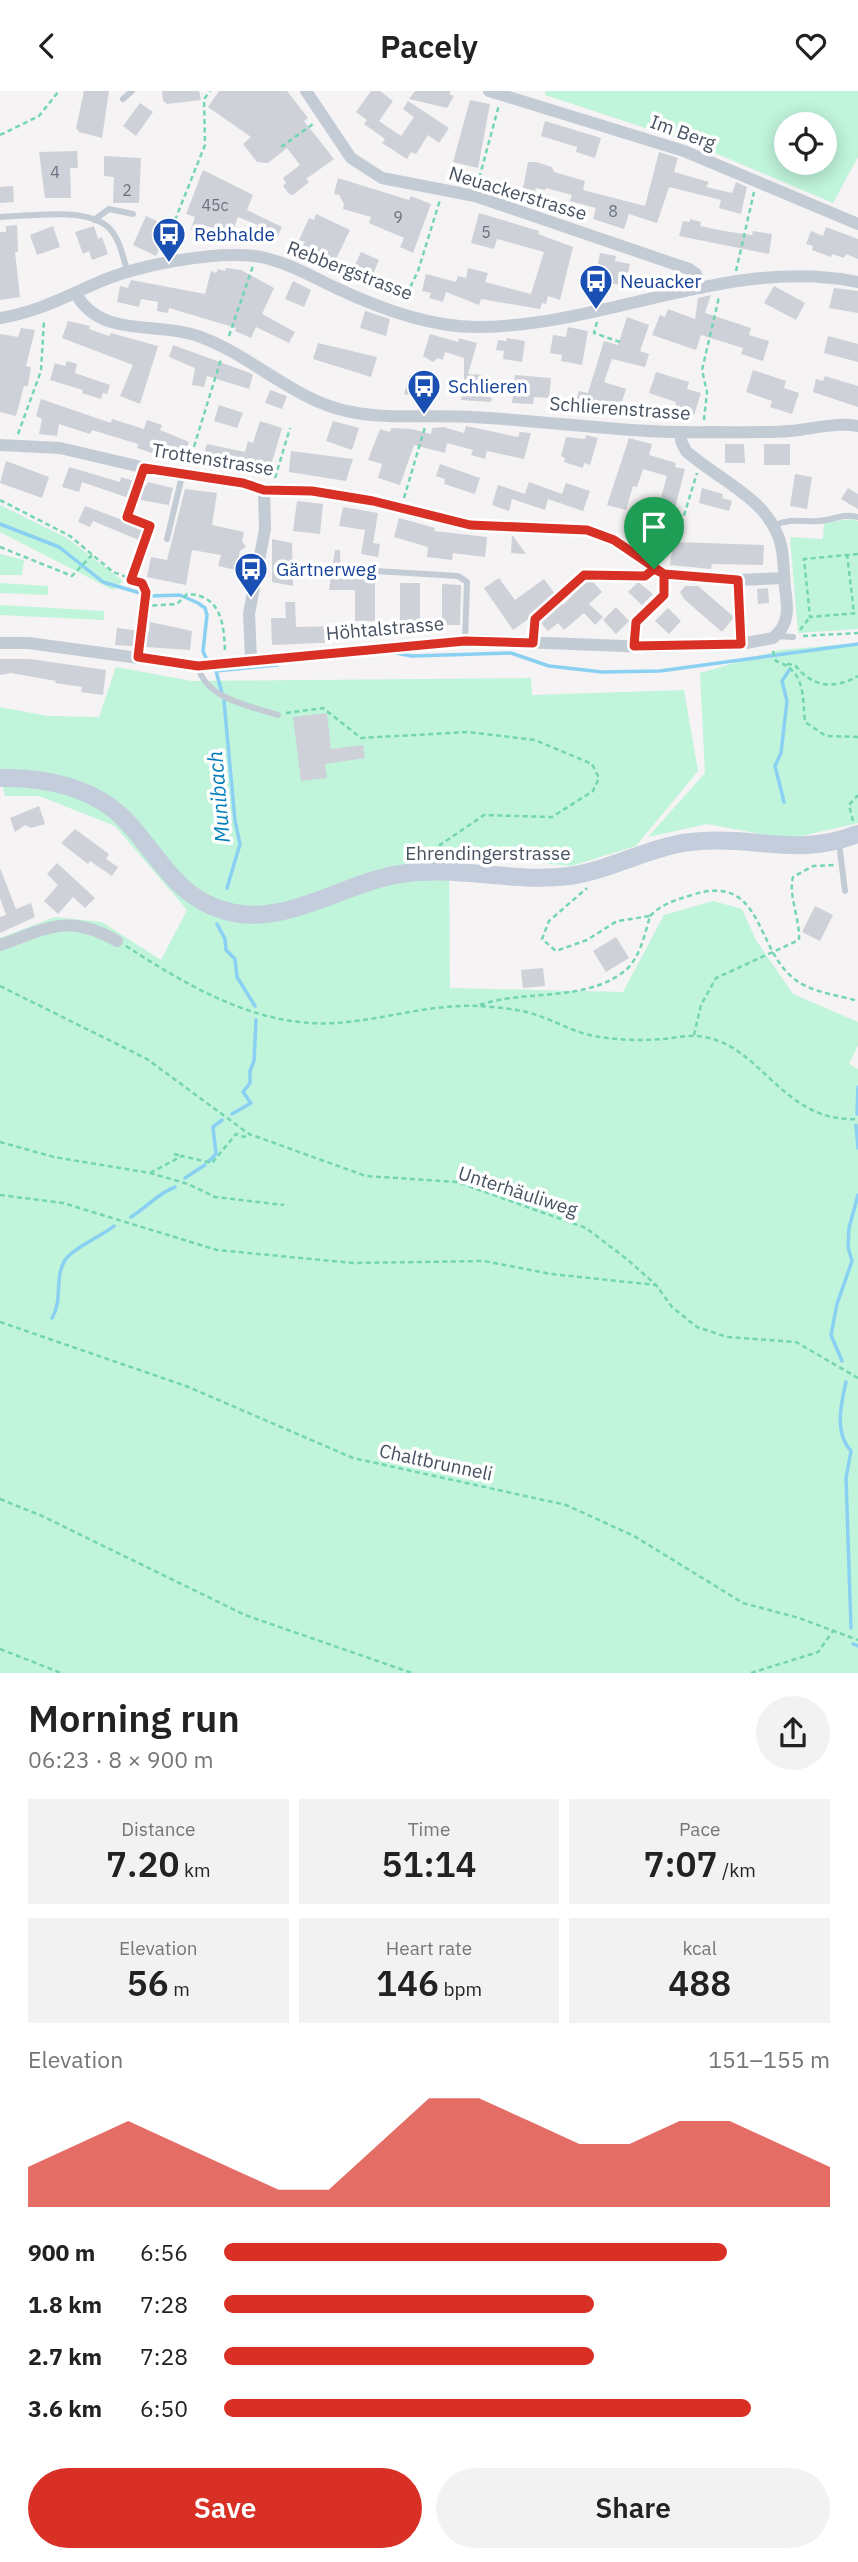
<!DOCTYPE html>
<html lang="en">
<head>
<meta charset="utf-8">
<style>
  :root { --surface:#fff; --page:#f2f2f2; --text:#222; --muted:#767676; --accent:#d93025 }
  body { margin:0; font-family:"IBM Plex Sans",sans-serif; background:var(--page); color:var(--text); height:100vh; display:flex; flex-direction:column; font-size:26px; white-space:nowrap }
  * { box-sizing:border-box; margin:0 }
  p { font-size:23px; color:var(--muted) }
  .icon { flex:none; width:38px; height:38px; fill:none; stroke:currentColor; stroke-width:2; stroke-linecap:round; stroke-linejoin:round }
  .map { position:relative; height:1582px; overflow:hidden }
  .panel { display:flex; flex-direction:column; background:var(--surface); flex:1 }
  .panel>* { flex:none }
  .controls { position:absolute; left:774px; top:21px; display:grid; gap:14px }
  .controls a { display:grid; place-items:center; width:63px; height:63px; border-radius:50%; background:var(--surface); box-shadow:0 4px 18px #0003; font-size:35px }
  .pin { position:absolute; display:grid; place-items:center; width:60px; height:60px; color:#fff; margin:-72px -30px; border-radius:50% 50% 50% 0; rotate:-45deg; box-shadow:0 0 7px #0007 }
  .pin .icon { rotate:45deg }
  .round { display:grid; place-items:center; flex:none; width:74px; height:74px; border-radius:37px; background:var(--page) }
  .overview { display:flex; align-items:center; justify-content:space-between; height:119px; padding:0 28px }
  h1 { font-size:38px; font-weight:600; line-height:52px }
  .metrics { display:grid; grid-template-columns:repeat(3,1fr); gap:10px; height:119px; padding:7px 28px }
  .metrics div { display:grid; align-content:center; border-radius:0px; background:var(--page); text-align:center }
  .metrics b { font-size:35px; font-weight:600 }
  .metrics small { font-size:19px; font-weight:400 }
  .metrics p { font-size:19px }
  .chart { height:196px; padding:14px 28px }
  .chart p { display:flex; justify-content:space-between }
  .chart svg { width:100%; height:126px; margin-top:7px; fill:var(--accent); opacity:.7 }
  .action { display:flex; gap:14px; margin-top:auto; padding:14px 28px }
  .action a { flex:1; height:80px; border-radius:42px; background:var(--accent); color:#fff; font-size:28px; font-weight:600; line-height:80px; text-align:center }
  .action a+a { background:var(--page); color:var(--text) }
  ul { padding:0 28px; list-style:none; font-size:23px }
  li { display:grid; grid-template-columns:112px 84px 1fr; align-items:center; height:52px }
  li i { height:18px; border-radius:9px; background:var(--accent) }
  header { display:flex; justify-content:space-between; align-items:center; height:91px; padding:0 28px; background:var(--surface); font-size:32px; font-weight:600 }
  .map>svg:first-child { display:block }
</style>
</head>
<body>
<header><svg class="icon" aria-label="back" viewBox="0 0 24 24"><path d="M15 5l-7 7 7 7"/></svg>Pacely<svg class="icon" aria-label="heart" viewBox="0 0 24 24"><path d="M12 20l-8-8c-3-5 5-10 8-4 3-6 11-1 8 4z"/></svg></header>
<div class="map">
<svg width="858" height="1582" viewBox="0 0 858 1582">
  <rect width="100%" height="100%" fill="#f5f3f3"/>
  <path fill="#c0f4db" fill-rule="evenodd" d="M546 0H858V66L833 112 691 52 545 4ZM786 33H824V72H786Z
    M0 414 67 447 123 490 113 499 0 441Z
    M851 428 858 430V538L798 542 790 446 823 448 824 432Z
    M0 463 24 469 22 484H0Z
    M0 492 48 495V504L0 502Z
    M0 514 104 520V529L0 524Z
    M858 552V732L789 748 707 733 648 746 705 682 700 582 779 559Z
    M116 576 192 590 531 587 532 604 684 599 698 680 636 755 571 775 449 763 450 897 623 901 664 824 713 810 742 818 756 849 793 903 858 931V954L849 973 858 978V1582H0V847L55 826 102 831 161 869 187 819 115 735 39 705H5L0 684V616L48 625 99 626Z"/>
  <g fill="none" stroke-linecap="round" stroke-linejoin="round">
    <path stroke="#8ad0f3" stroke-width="3.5" d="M0 433 59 456 103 491 150 505 180 504 198 512 205 517 207 524 203 560 206 567
      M396 562 412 565 511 562 549 575 602 581 660 580 858 553
      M222 602 216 580 277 574
      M224 610 235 730 240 753 227 797
      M784 711 775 675 781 662 787 610 782 590 790 578
      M217 833 225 848 226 859 235 868 237 886 255 915
      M232 1023 251 1012 243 1001 250 992V980L254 970 256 929
      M857 1023 858 996
      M856 1034 858 1057
      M209 1070 216 1063 213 1036 222 1029
      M185 1087 205 1074
      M131 1126C147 1116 157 1103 175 1096
      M52 1227C63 1210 54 1187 65 1169 73 1157 102 1145 114 1135
      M842 1270 831 1244 837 1213 852 1170 848 1156 849 1137 858 1104
      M846 1291C841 1313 834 1342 851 1360L846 1387 851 1537
      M853 1553 858 1555"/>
  </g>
  <path fill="#ced1d8" d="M84 0H109L102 47 79 41 76 37Z
    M162 0H199L201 9 167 13 163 10Z
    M219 0H287L308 27 304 30 334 68 306 88 309 91 293 104 289 103 283 95 286 92 283 87 300 74 287 57 268 72 257 71 243 53 251 46 208 16Z
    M371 0H380L393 10 379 30 401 45 414 26 403 18 408 10 449 37 439 52 428 44 416 63 411 61 407 68 382 52 385 48 364 33 367 29 356 21Z
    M415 0H451L449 3 454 5 447 17 409 8Z
    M470 9 490 13 478 77 453 71Z
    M140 12 153 21 136 45 123 35Z
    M545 30 601 47 595 67 576 61 577 56 541 45Z
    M77 60 78 77H70L71 107H45L39 61Z
    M659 61 678 67 674 81 709 91 706 96 732 102 736 91 747 96 741 123 719 117 721 109 669 96 657 132 629 123 624 138 593 128 596 117 570 110 572 104 546 97 545 99 536 97 535 100 523 97 528 71H536L552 76 554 81 585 90 583 99 645 115Z
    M104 65 141 67 139 112H113L114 86 104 85Z
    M203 79 253 104 247 119 282 136 275 151 266 147 264 152 252 146 258 134 238 126 231 145 207 135 204 143 191 138 195 126 186 123Z
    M338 87 409 109 411 105 431 113 413 162 400 156 404 147 369 132 371 126 343 118 344 113 339 104 334 103Z
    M13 95 14 111 0 112V96Z
    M479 122 539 140 538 143 573 156 560 209 548 205 546 213 542 212 540 218 481 208 479 214 446 201 443 211 429 207 431 202 422 200 426 183 456 191 458 185 466 187 468 177 488 182 485 191 531 203 544 161 497 148 494 158 471 152Z
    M316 123 350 139 334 172 302 157 305 151 299 149 309 127 314 129Z
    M146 125 157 130 153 140 165 145 156 165 133 154Z
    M690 128 701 131 700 135 724 140 752 144 753 140 772 143 769 163 679 145 683 130 690 131Z
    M17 134 18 161H15L20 206 0 209V141H6V135Z
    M53 135 60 156 37 164 30 144Z
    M94 135 98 148 102 146 108 163 92 169 89 160 83 163 75 141Z
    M826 136 858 148V168L846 163 844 167 832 163 831 166 812 159 813 155 806 153 811 140 823 145Z
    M361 161 379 169 373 183 355 174Z
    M600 162 616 165 615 170 630 173 625 195 595 189Z
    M226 177 241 179 274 197 262 223 295 241 289 252 256 236 251 247 235 240 236 237 186 222 169 217 168 222 157 220 158 211 141 208 139 216 117 211 120 195 128 197 131 189 205 203 211 180 216 182 218 178 225 180Z
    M293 190 311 199 304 216 285 208Z
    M774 195 805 212 796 229 764 212Z
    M834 197 858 200V222L829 217Z
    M711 204 705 222 751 237 749 244 769 250 763 270 741 263 743 257 701 244 696 259 652 244 660 224 665 226 668 218 695 228 698 207Z
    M365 220 390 228 386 245 360 237Z
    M627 226 649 234 640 260 649 263 645 276 612 268 604 291 626 298 619 319 599 313 597 318 575 311 579 300 588 302 604 250 618 254Z
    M68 230 90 235 89 238 109 245 111 242 158 255 140 313 120 305 133 274 62 247Z
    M568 236 588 240 582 274 561 270 562 264 550 262 553 244 566 246Z
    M21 237 35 239 26 275 31 276 28 295H24L16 325 0 321V243L18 246Z
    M430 243 458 251 459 247 477 252 468 283 482 284 480 302 464 291V267L445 261 443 269 438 267 433 271 423 265Z
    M828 245 858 253V271L824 262Z
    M507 247 525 250 522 271 503 268 504 260 496 259 498 249 506 250Z
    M318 252 377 266 371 286 313 268Z
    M173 254 250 282 253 284 249 298 207 285 204 296 192 294 195 277 169 266Z
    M67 270 77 273 75 282 110 294 107 303 103 302 101 308 82 302 83 299 50 289 55 272 65 275Z
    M753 279 786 290 784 297 799 302 792 323 770 316 772 310 746 301Z
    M656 281 689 291 687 298 701 302 694 324 674 318 676 311 649 302Z
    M410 284 432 289 428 308 404 303Z
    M515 284 551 287 549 307 534 306 533 313 512 312Z
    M825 285 858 295V316L813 301 816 288 823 290Z
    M463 298 492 307 491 311 461 309Z
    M270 299 287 305 282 318 265 312Z
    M41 308 111 332 112 328 144 338 147 329 162 334 160 339 189 351 182 367 154 356 152 362 137 357 138 353 92 339 90 343 59 333 57 345 39 343 42 328 36 325Z
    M219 314 243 322 237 337 214 330Z
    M260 330 282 337 270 378 226 375 202 367 207 353 245 361 248 350 253 352Z
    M333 330 359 337 352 359 326 350Z
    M466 335 518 346 520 341 531 342 524 368 487 360 485 368 471 364 473 359 447 352 445 362 414 354 400 394 378 387 382 373 368 369 380 338 390 341 391 337 412 338 431 343 432 337 443 336 464 342Z
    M586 344 598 347 590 374 584 372 583 377 564 371 565 367 561 365 566 346 585 348Z
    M629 347 652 353 649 364 676 372 675 376 685 378 670 436 654 431 667 385 643 378 637 396 633 395 626 419 607 414Z
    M725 353H744L745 372H725Z
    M764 353H790V374H764Z
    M291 360 353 368 346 390 289 381Z
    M6 370 49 386 42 407 0 392Z
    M440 373 480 387 475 403 444 393 445 388 436 385Z
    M69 376 120 391 121 386 147 394 148 391 173 397 169 414 129 407 82 391 79 401 62 396Z
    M795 383 812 386 807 418 790 415Z
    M529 391 562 403 566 392 590 400 583 420 548 408 545 419 512 408 509 420 492 414 498 394 525 403Z
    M702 397 723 403 722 407 732 410 729 420 699 412Z
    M848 397 858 403V418L841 408Z
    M185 398 217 402 212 434 244 441 242 450 246 456 240 460 236 479 218 475 221 464 192 459 186 494 147 486 151 466 167 469Z
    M297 410 323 413 320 443 293 440Z
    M85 415 144 437 139 449 93 430 90 436 78 431Z
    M343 416 378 422 373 452 380 453 378 466 361 463 365 439 339 435Z
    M399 427 435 437 434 440 487 446 485 466 453 462 452 469 427 466 428 456 394 446Z
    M512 445H513L526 463 511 462Z
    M272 448 292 452 293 495 272 491Z
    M673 451 764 454 763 474 712 473 711 478 670 474Z
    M335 459H340L341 488H375V530H355V499H329Z
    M499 487 515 509 544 488 563 514 586 490H592L602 501 589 513 603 526 595 534 584 522 564 539 558 532 548 540 534 524 513 539 484 497Z
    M638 491 653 503 642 514 628 501Z
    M400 492H420V533H400Z
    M442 493 461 494 460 534H442Z
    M685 495H698L734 526 722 541 684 508 680 501Z
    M768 497 769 512 758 513 757 498Z
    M285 511H295L296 536 341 535 342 551 272 554 271 527H286Z
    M616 516 629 530 616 543 603 529Z
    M668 517 681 530 669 543 655 530Z
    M150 531 192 540 190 559 115 554 117 537 149 541Z
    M0 568H30L106 579 103 604 81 601 82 596 55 592 56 590 11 582 0 584Z
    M327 622 331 658 363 654 365 667 325 673 327 687 301 690 293 626Z
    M39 715 45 733 31 737 25 734 15 741 10 727Z
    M75 738 109 763 106 768 118 776 112 785 90 770 88 773 61 752Z
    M57 772 95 807 85 817 73 806 58 823 44 810 58 794 47 783Z
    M0 777 16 818 31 812 35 826 0 842V826L6 824 0 807Z
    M815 815 833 824 820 850 802 841Z
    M616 846 629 867 606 881 593 860Z
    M543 877 545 895 523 897 521 879Z"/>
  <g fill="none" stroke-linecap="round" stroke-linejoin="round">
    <path stroke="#74d5b2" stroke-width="2.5" stroke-dasharray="5 3.5" stroke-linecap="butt" d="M0 44 39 25 59 0
      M281 56 313 33
      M477 95 499 14
      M169 160 171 154 167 149 205 54 204 8 210 0
      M736 180 754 101
      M403 211 418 180 440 109
      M597 231 594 242 620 251
      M229 245 253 175
      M704 329 707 301 702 279 719 206
      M18 343 41 280 44 229
      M189 372 221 268
      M275 387 290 337
      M404 407 425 336
      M0 409 70 445 113 481 142 492 146 515 177 513 187 503C222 504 224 534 225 561
      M630 448 636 440H677L681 434 697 382
      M0 456 72 485 92 464
      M847 463 854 522
      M858 463 804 468 810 526 858 522
      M131 489 150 435 127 426 140 387
      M738 500 741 542
      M800 539 810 526
      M534 541 535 528 560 507
      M635 545 636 531 664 504V494
      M803 545 858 542
      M140 557 146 515
      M773 560 776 570C806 580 802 604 805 631L826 645 858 646
      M787 573 795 574C812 596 833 599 858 585
      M286 622 323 617 361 647 468 641 535 649 592 673 599 687 593 700 552 726 484 724 424 765
      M853 730 849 714 858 704
      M650 825C662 813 675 809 692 804 762 781 755 855 792 886 808 901 838 904 858 910
      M126 855C191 897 265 941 346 931 389 927 433 913 477 915 495 916 522 918 539 925 558 931 573 941 594 945 616 949 639 950 662 948 676 947 690 943 704 946 762 955 783 1032 858 1028
      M0 895 147 968 249 1043 366 1085 457 1091 586 1137 628 1169 656 1194 672 1216 697 1236 727 1246 796 1251 858 1287
      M480 914C525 898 586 912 626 879 640 866 645 843 650 825L617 830 587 849 556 860 542 848 549 830 587 797
      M694 944 701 914 716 887 799 849C800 828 788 803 793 786L813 775 835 774
      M0 1051 54 1066 150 1082 188 1093 215 1106 284 1114
      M174 1063 182 1065
      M150 1082 182 1065 212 1072 236 1043 244 1046 249 1043
      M0 1104 63 1112 217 1159 353 1172 484 1170 551 1183 656 1194
      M0 1231 186 1295 353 1367 566 1414 634 1445 743 1512 799 1527 858 1549
      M0 1408 42 1425 245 1524 412 1582
      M0 1558 61 1582
      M751 1582 818 1561 833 1540"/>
    <path stroke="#c3cbd5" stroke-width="6" d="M123 8 132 0
      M0 126C29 125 86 116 108 136 120 147 123 167 128 182
      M94 129 109 118 133 123
      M775 434C791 427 802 431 819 430 834 429 842 422 858 426
      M167 448 182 385
      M359 479 458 485 467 491 465 550
      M565 501 584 484 645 485 654 478
      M777 545 793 546
      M198 575C205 608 250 615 278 624
      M839 752 845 800"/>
    <path stroke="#c3cbd5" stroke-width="12" d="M306 0 351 67 382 87 475 105 689 178 696 183 701 197
      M489 0 684 60 858 133
      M76 203C100 246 152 231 195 244 250 262 293 310 351 321 391 329 432 323 472 326 551 330 631 343 710 341 737 341 763 342 790 340 813 338 835 331 858 335
      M0 227C37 221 65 206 99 191 139 174 212 160 255 165 283 169 309 184 334 196 376 216 429 236 476 236 605 236 728 165 858 191
      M0 354 60 357 163 381 243 392 264 399 311 400 373 410 470 434 588 439 614 449 654 478 673 485 738 489 784 487
      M0 552H28L198 575 471 549 649 556 741 553 773 547C790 533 788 517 785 497 784 483 784 468 781 454 770 408 718 389 686 360L681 350V341
      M251 568 249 523 265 438 264 399
      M0 854C49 837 68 822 117 850"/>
    <path stroke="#c4cddc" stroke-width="18" d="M0 687C47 686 98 697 130 734 161 769 178 807 226 820 284 837 343 792 400 783 456 774 512 792 569 785 614 779 655 752 701 750 760 746 798 766 858 743"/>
  </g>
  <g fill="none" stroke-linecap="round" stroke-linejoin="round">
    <defs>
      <path id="route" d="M654 478 645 485 584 484 535 528 533 552 465 550 198 575 138 566 146 501 142 492 131 489 150 435 127 426 144 377 243 392 264 399 312 400 373 410 470 434 587 439 614 449 664 483 738 489 741 553 634 555 636 531 664 504V483L654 478"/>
    </defs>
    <use href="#route" stroke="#fff" stroke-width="14"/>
    <use href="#route" stroke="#d93025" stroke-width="9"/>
  </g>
  <defs>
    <symbol id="bus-pin" viewBox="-11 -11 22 30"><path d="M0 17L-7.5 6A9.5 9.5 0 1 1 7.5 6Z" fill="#1a4fb4" stroke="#fff"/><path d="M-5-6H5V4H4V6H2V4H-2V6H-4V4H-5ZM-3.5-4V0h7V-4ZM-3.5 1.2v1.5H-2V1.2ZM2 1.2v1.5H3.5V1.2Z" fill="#fff"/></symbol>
  </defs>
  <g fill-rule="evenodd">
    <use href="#bus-pin" x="150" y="124" width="38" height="52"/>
    <use href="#bus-pin" x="577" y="171" width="38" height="52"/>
    <use href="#bus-pin" x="405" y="276" width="38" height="52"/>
    <use href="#bus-pin" x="232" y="459" width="38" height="52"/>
  </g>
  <g text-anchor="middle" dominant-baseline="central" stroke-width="7" stroke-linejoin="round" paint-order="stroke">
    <g font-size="16" fill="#6a7280">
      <text x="55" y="81">4</text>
      <text x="127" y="99">2</text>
      <text x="215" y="114">45c</text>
      <text x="613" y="120">8</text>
      <text x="398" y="126">9</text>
      <text x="486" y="141">5</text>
    </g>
    <g font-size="19" fill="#485362" stroke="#fff">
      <text transform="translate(683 41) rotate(20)">Im Berg</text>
      <text transform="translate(518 102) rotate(17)">Neuackerstrasse</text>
      <text transform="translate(350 179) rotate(21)">Rebbergstrasse</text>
      <text transform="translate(620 317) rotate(4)">Schlierenstrasse</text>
      <text transform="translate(213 368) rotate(9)">Trottenstrasse</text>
      <text transform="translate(385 537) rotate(-5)">Höhtalstrasse</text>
      <text x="488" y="762">Ehrendingerstrasse</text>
      <text transform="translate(518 1100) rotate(18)">Unterhäuliweg</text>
      <text transform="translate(436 1371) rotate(12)">Chaltbrunneli</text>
    </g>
    <g font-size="19" fill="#164399" stroke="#fff" text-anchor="start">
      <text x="194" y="143">Rebhalde</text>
      <text x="620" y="190">Neuacker</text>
      <text x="448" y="295">Schlieren</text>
      <text x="276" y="478">Gärtnerweg</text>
    </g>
    <g font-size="21" font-style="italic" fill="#017dbc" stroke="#fff">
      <text transform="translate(218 706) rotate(-95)">Munibach</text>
    </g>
  </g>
</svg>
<div class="controls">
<a><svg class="icon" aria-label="locate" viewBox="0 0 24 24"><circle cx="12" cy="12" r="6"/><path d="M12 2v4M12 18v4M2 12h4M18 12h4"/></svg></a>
</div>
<div class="pin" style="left:654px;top:478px;background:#1e9e55"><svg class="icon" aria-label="arrive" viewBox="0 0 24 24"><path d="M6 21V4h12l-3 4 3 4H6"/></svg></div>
</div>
<section class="panel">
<div class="overview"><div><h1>Morning run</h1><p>06:23 · 8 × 900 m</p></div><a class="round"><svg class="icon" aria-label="share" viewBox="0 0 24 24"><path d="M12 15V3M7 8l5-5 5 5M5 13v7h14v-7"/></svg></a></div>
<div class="metrics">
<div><p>Distance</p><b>7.20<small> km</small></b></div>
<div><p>Time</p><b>51:14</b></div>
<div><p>Pace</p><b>7:07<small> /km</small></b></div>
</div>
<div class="metrics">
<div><p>Elevation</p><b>56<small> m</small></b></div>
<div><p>Heart rate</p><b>146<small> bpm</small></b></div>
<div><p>kcal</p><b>488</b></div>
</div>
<div class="chart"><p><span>Elevation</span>151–155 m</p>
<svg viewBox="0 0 160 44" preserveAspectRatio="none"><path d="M0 44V30L10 22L20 14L30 22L40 30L50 38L60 38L70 22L80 6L90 6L100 14L110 22L120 22L130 14L140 14L150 22L160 30V44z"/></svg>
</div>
<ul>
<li><b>900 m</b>6:56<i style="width:83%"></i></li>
<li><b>1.8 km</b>7:28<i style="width:61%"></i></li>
<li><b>2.7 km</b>7:28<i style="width:61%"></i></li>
<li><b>3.6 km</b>6:50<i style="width:87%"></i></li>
</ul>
<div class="action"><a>Save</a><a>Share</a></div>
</section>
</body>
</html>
